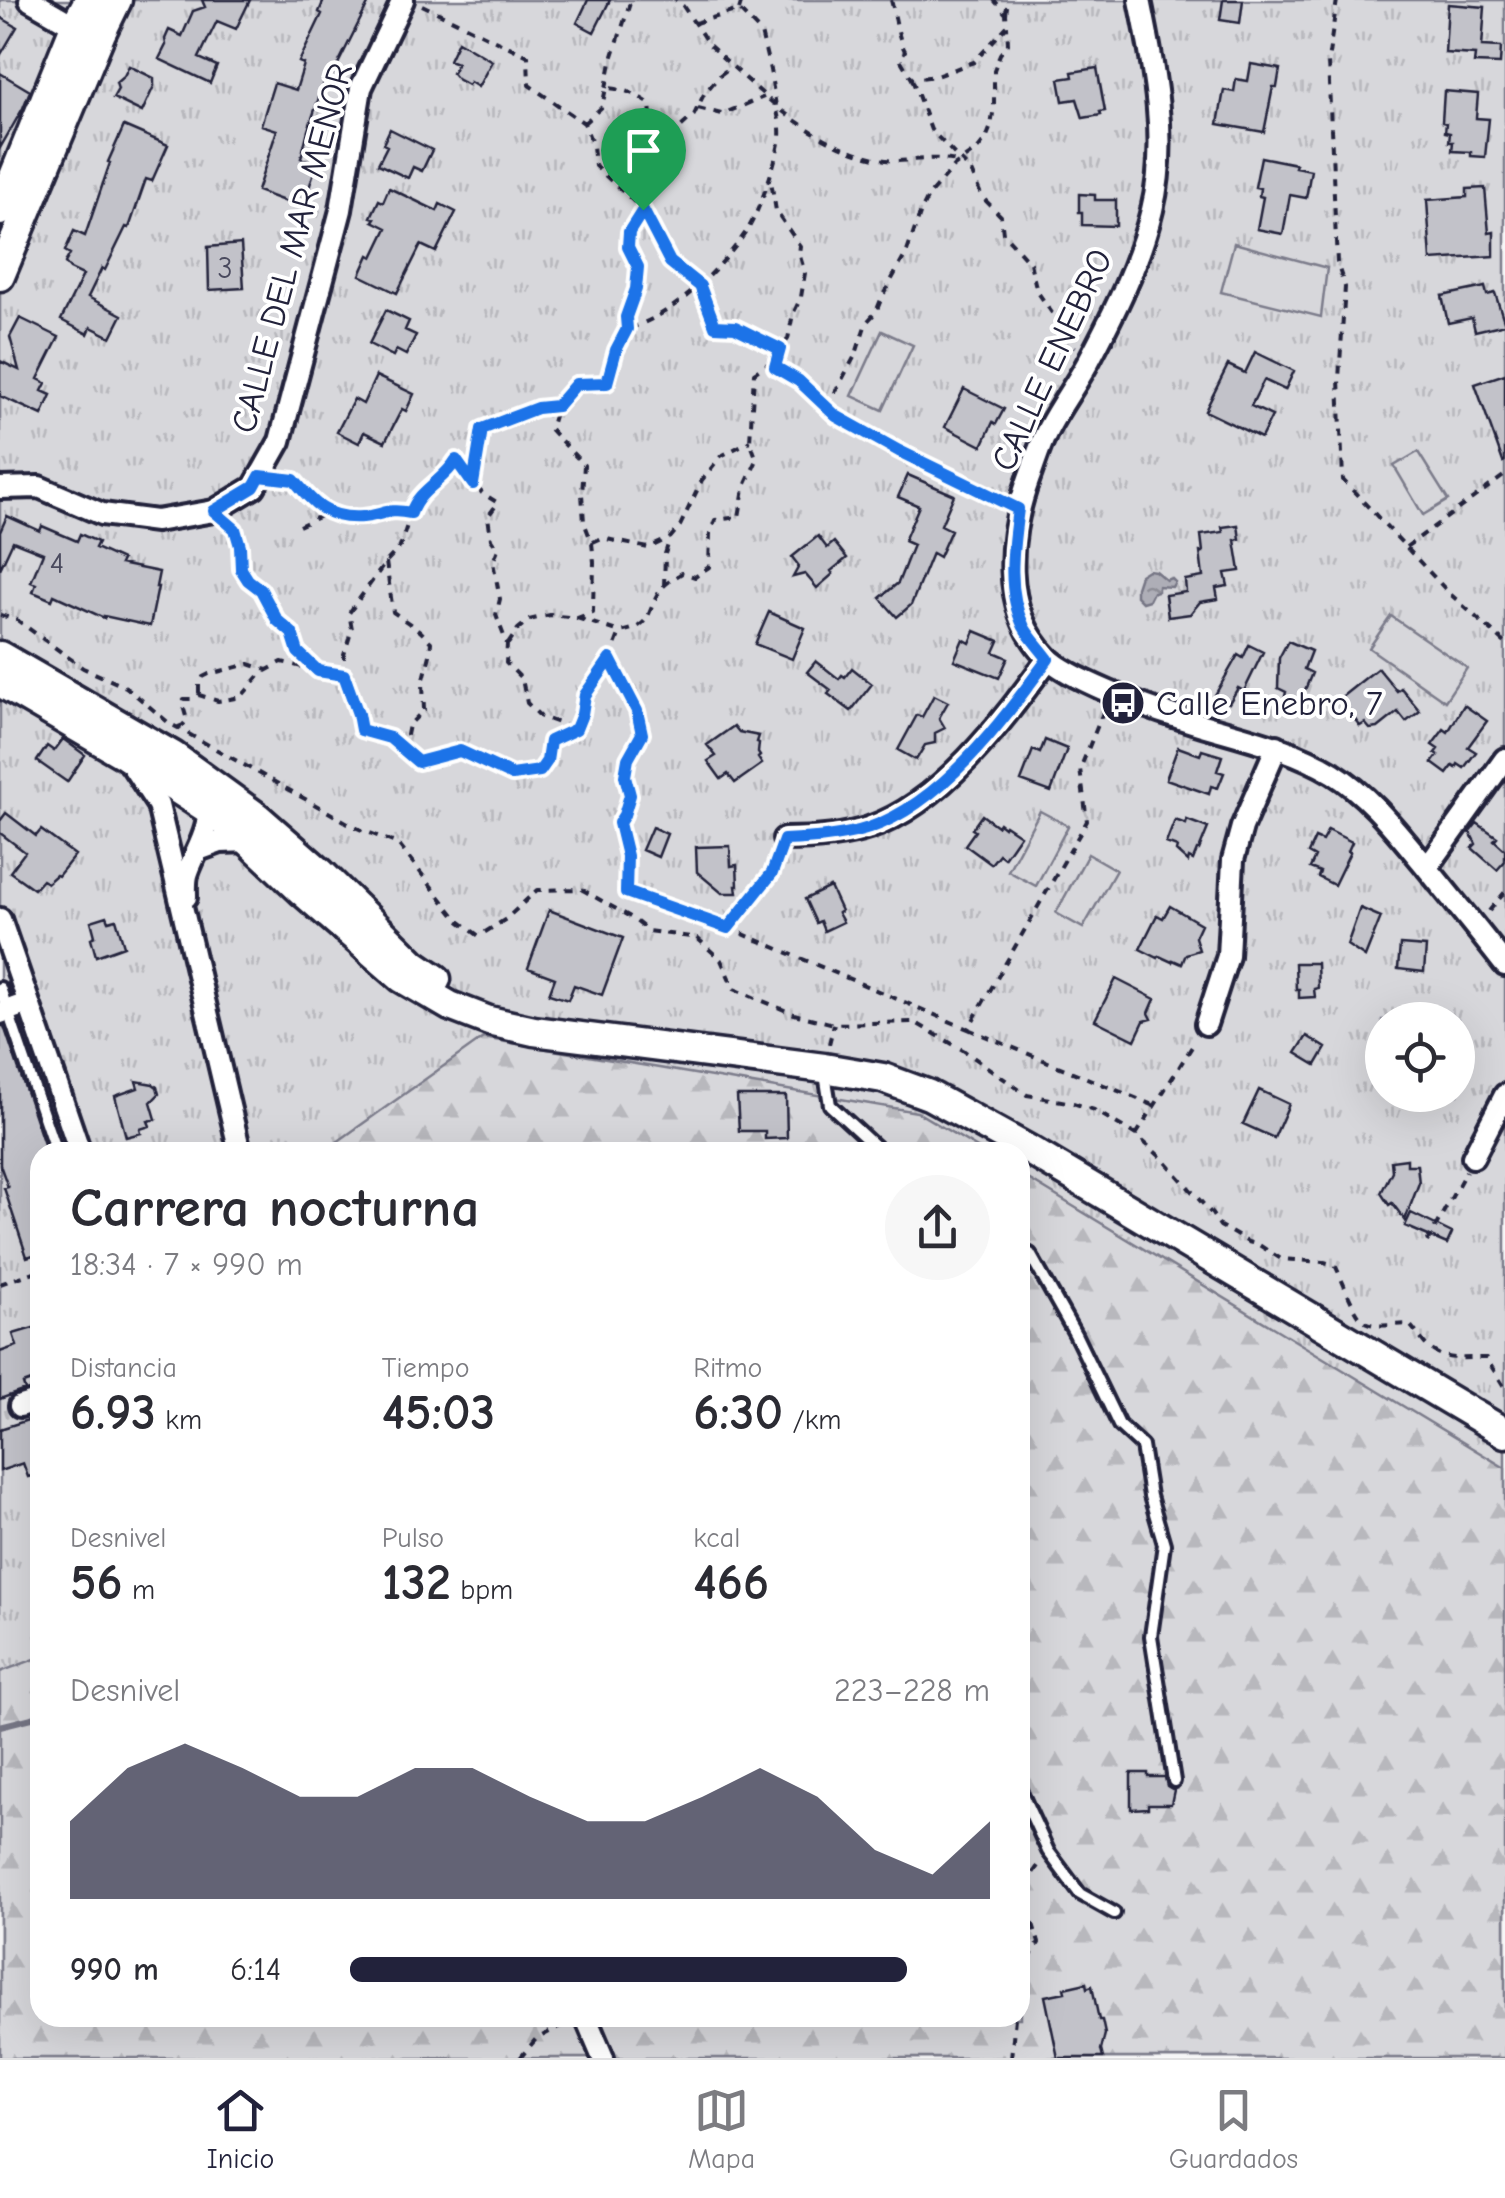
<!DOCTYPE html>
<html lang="es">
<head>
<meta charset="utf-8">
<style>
  :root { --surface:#fff; --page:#f7f7f7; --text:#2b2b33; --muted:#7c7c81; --line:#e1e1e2; --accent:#22223b }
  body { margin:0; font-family:"Comic Neue",sans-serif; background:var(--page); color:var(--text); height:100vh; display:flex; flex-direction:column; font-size:38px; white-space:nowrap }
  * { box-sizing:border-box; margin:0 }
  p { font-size:32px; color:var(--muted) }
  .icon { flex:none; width:55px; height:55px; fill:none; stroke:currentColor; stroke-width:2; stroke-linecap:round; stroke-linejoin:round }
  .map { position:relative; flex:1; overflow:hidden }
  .sheet { position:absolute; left:30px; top:1142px; width:1000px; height:885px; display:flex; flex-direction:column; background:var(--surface); border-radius:30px; box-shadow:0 10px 40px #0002 }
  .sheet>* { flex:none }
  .fabs { position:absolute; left:1365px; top:1002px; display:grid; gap:20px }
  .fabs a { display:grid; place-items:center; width:110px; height:110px; border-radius:50%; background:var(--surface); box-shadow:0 10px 40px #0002; font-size:50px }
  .pin { position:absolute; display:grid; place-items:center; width:85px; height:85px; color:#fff; margin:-102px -42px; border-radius:50% 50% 50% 0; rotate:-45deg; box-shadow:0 0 10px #0007 }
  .pin .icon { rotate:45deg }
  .round { display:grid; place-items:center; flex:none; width:105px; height:105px; border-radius:52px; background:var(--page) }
  .summary { display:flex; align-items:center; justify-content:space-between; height:170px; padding:0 40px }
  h1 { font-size:55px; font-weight:600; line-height:75px }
  .metrics { display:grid; grid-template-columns:repeat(3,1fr); gap:15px; height:170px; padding:10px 40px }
  .metrics div { display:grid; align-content:center }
  .metrics b { font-size:50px; font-weight:600 }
  .metrics small { font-size:28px; font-weight:400 }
  .metrics p { font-size:28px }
  .chart { height:280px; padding:20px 40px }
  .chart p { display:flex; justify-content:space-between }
  .chart svg { width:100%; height:180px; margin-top:10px; fill:var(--accent); opacity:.7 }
  ul { padding:0 40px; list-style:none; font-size:32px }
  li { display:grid; grid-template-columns:160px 120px 1fr; align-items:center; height:75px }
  li i { height:25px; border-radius:12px; background:var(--accent) }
  .dock { display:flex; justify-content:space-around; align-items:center; height:140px; border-top:2px solid var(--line); background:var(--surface); font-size:28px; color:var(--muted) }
  .dock a { display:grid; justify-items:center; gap:5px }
  .dock .selected { color:var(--accent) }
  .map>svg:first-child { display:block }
</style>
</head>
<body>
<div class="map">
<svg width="1505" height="2058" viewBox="0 0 1505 2058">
  <defs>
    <pattern id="grass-tufts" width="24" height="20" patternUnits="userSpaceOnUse" patternTransform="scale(2.5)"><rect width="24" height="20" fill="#d7d7db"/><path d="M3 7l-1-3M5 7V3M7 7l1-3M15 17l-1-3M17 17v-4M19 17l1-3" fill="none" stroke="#b8b8bd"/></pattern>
    <pattern id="forest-firs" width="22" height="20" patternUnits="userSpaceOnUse" patternTransform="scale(2.5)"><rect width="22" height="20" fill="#d7d7db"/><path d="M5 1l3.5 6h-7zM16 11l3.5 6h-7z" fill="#b8b8bd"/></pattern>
    <pattern id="water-ripples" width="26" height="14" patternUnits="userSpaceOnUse" patternTransform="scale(2.5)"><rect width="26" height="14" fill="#aeaeb7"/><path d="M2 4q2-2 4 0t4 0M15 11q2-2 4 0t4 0" fill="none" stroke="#8d8d96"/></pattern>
  </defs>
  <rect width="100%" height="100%" fill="#f6f6f7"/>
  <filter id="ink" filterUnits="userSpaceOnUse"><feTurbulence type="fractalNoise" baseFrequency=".01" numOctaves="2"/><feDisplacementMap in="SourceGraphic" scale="20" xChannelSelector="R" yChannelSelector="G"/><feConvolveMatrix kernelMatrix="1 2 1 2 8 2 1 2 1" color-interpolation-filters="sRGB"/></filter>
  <g filter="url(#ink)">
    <path fill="url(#grass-tufts)" stroke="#7c7c8b" stroke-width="2.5" fill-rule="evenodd" d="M0 0H1505V2058H0ZM1382 1020H1458V1095H1382ZM40 1152H1020V2018H40Z"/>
    <path fill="url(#forest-firs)" stroke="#7c7c8b" stroke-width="2.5" d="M483 1038 917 1112 984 1152H323Z
      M1020 1174 1505 1468V2058H0V1672L40 1657V2018H1020Z"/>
    <path fill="#d7d7db" stroke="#7c7c8b" stroke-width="2.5" d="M1234 243 1327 268 1321 317 1221 292Z
      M882 331 913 345 883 410 852 396Z
      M1418 452 1448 500 1423 515 1394 466Z
      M1391 616 1467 668 1445 701 1369 648Z
      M1040 811 1068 826 1036 886 1008 871Z
      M1088 854 1116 870 1083 928 1056 913Z"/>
    <path fill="url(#water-ripples)" stroke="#767685" stroke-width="2.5" d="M1148 570 1155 571 1166 580 1171 578 1175 582 1172 587 1158 586V591L1153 592 1149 600 1142 602 1136 596V587L1140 575Z"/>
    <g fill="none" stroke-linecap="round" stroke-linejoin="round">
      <path stroke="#767685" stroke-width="6" d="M0 1726 40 1716"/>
    </g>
    <path fill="#c2c2c9" stroke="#22223b" stroke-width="2.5" d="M202 0H250L236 29 217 21 199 58 217 66 210 83 159 59 166 45 165 39 169 30 182 36 193 11 205 7Z
      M324 0H370L333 74H327L308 130 301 158 317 162 303 208 257 191 277 130 261 125 274 83 296 90 304 64 299 62 322 14 319 12Z
      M588 0H610L594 32 577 23Z
      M1223 0H1243L1240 23 1220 20Z
      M1448 4 1485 7 1482 46 1501 47 1500 64 1474 63 1475 55 1445 53Z
      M0 17 17 27 0 56Z
      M458 41 492 61 478 87 470 82 468 85 457 79 452 73 457 63 449 60Z
      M1251 64 1280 69 1277 87H1273L1264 132 1218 124 1224 90 1234 92 1236 79 1248 81Z
      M129 66 154 78V86L142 112 113 98 118 89 116 83 124 76Z
      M1097 68 1105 111 1100 112 1101 115 1083 118 1077 99 1063 101 1059 79 1073 77 1072 72Z
      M0 73 30 91 23 108 0 148Z
      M1444 91 1478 94 1476 118 1489 119 1485 157 1471 156V152L1452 151 1453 142H1449L1450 133 1445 132 1446 123 1442 122Z
      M124 126 168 145 152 181 146 179 129 228 126 227 105 270 102 268 88 297 122 315 111 337 91 327 88 334 61 320 83 275 70 269 65 263 70 254 65 251 74 231 85 236 110 163 108 162Z
      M390 129 432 150 422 171 413 167 408 178 378 164 387 146 383 144Z
      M1261 157 1296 164 1295 167 1311 170 1306 198 1290 195 1283 234 1257 229 1263 197 1259 196 1260 188 1255 187Z
      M389 188 437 211 440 204 456 212 436 252 421 245 397 293 360 275 369 255 373 257 387 228 373 221 375 218 371 217 379 200 383 202Z
      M1485 188 1489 233 1494 232V256L1431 260 1427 200 1467 197V189Z
      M1079 194 1095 195V200H1116V226L1082 225V212H1079Z
      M241 244 244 288 209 290 208 247Z
      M1485 287 1487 295 1495 293 1505 324 1475 331 1472 318 1448 323 1442 296Z
      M386 310 409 321 405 330 416 335 406 355 396 350 393 356 369 344Z
      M20 318 59 337 38 379 46 383 42 391 51 395 42 415 0 396V361L19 370 10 337Z
      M1255 352 1294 371 1285 390 1264 380 1251 406 1272 416 1261 438 1205 411 1228 365 1245 373Z
      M1505 374V461L1503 462 1475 384Z
      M376 376 414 394 406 411 402 409 385 442 364 432 359 443 337 432 354 399 363 404Z
      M964 389 1004 409 996 424 993 422 982 446 945 427Z
      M908 475 954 495 941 525 951 530 939 557 932 553 911 605 897 617 880 598 898 583 913 545 904 541 919 506 898 497Z
      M7 516 40 531 42 526 77 541 80 534 98 542 95 548 122 560 120 564 159 572 156 587H158L150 626 104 616V618L54 595 52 600 33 592 36 584 31 582 43 553 13 541 0 569V532Z
      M1238 525 1240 539 1235 540 1240 571 1225 573 1228 586 1216 588 1218 599 1200 602 1190 614 1168 617 1165 595 1186 592 1185 580 1203 577 1200 552H1203L1201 535 1223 532 1222 527Z
      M818 536 827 548 834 542 847 558 831 571 833 574 817 588 805 574 793 577 799 566 792 557Z
      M769 612 805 628 792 659 755 644Z
      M975 631 999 641 994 652 1008 658 999 678 954 660 963 639 970 643Z
      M1288 641 1311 651 1304 669 1312 673 1300 702 1285 696 1286 692 1278 688 1279 658Z
      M1249 645 1263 652 1244 691 1238 688 1229 703 1215 695 1238 655 1243 658Z
      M816 661 839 679 842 675 845 677 852 668 872 684 851 711 828 694 831 690 807 672Z
      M1378 668 1397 691 1401 688 1420 711 1406 722 1398 712 1378 728 1370 729 1365 723 1360 726 1339 699Z
      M934 695 948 702 939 718 945 728 935 733V743L925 745 916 760 898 750 917 715 922 717Z
      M1464 705 1487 721 1468 747 1476 752 1464 768 1458 764 1456 768 1453 766 1447 774 1432 763 1438 755 1435 753 1438 749 1432 745 1444 729 1448 732Z
      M734 726 739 732 759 736 757 742 759 743 758 753 760 756 758 758 762 764 735 783 728 774 721 779 708 761 716 756 707 745Z
      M63 739 85 755 67 782 37 761 47 746 54 751Z
      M1045 740 1067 749 1051 792 1021 781 1033 750 1040 753Z
      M1178 747 1200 755 1202 750 1222 756 1217 771 1224 773 1218 788 1211 786 1209 794 1166 779Z
      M6 813 36 836 41 830 75 855 58 876 56 875 47 883 42 880 34 889 10 872 25 852 0 833V821Z
      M982 815 997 826 999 823 1004 827 1005 825 1020 835 1004 858 999 854 991 864 965 845 975 831 972 829Z
      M1175 820 1186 824 1187 820 1208 828 1199 850H1197L1193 860 1189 858 1188 862 1176 851 1177 847 1166 843Z
      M1477 823 1497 837 1494 840 1505 850V861L1497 870 1472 848 1476 844 1470 832Z
      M652 827 667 834 658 857 642 850Z
      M1328 830 1352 842 1348 851 1350 852 1334 885 1318 877 1320 872 1310 868 1315 857 1308 853 1315 838 1322 841Z
      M730 846 731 866 737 865 738 886H736L737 893H722L697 872 696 847Z
      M830 887 841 911 838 913 843 922 824 931 820 921 816 923 805 899Z
      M1170 906 1201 924 1195 937 1199 950 1186 954 1182 964 1173 960 1172 962 1159 956 1158 958 1140 949 1157 915 1163 918Z
      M1360 908 1381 917 1365 957 1347 945Z
      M549 910 623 938 602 995 574 985 568 1000 549 994 555 978 528 968Z
      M107 916 109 921 116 919 124 946 96 956 91 938 95 936 91 921Z
      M1400 945 1426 947 1424 972 1398 969Z
      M1295 963H1317L1318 988 1314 989 1315 997 1299 998V989H1296Z
      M1116 979 1155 999 1149 1013 1152 1019 1144 1021 1135 1040 1095 1020Z
      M0 1026H4L46 1150 40 1152V1253L27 1257 4 1188 8 1187 0 1165Z
      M1307 1036 1326 1048 1316 1065 1296 1053Z
      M136 1081 153 1084 157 1087 159 1094 151 1102 156 1119 148 1121 150 1126 140 1129 141 1133 126 1137 115 1096 138 1088Z
      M1259 1090 1289 1104 1274 1138 1243 1124Z
      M737 1096H786L787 1138 765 1139V1131H739Z
      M1407 1159V1165H1417L1419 1183 1405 1220 1392 1203 1389 1205 1381 1193 1392 1171 1391 1161Z
      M1411 1213 1452 1233 1447 1244 1405 1226Z
      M40 1326V1378L23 1384 25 1390 0 1399V1352L17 1346 13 1334Z
      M34 1418 40 1436V1474L28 1477 23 1463 0 1471V1429Z
      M1131 1773H1148V1777H1165L1167 1786 1174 1790 1171 1804H1148V1808L1131 1809Z
      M1086 1983 1087 1988 1092 1986 1099 2020H1102L1105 2034 1101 2050 1103 2058H1058L1045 1996 1065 1992 1064 1988Z"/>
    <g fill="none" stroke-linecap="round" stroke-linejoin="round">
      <defs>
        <path id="lane" d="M0 988 56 1152
          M824 1068 830 1105 881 1152
          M1020 1249 1030 1254 1075 1334 1119 1425 1142 1446 1150 1496 1164 1544 1151 1636 1174 1781
          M1020 1790 1048 1851 1080 1894 1114 1913"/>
        <path id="street" d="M30 0 75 26
          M1140 0C1154 68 1169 141 1152 210 1139 264 1113 315 1087 364 1075 386 1060 406 1048 429 1040 444 1035 462 1029 478 1008 536 1000 609 1047 657 1067 678 1147 708 1177 717 1230 735 1285 744 1333 773 1370 796 1397 832 1424 864 1451 898 1479 931 1505 965
          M0 488 39 487 102 514 156 521 214 511 254 487 280 441 341 210 361 88 403 0
          M129 761 158 805 240 1152
          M784 839C812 839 842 837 869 828 944 802 1003 720 1048 659
          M198 850 220 842 249 841
          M1427 868 1505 759
          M186 897C186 888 185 880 188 872 195 851 216 823 204 801
          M0 919 80 1152
          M0 1013 28 1003
          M1206 1024 1228 956 1233 860 1242 827 1277 746
          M1473 1157 1505 1095
          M20 1406 40 1400
          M586 2018 603 2058"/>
        <path id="secondary" d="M0 211 75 26 89 0
          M0 276 101 33 117 0
          M0 656 173 756 257 817 321 873 414 964 436 979
          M0 682 125 755 208 809 249 841 302 891 402 978 450 1006 489 1021 534 1031 824 1068 883 1078 929 1095 1029 1150 1505 1433"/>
      </defs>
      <use href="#lane" stroke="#22223b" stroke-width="18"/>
      <use href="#street" stroke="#22223b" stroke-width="28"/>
      <use href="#secondary" stroke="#22223b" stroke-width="35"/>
      <path stroke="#22223b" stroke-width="4" stroke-dasharray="8 8" stroke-linecap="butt" d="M891 0C896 18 897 35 905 51L900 59 912 79 936 76 974 62 1007 26 1006 14 994 0
        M1337 0 1328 61 1337 263 1345 287 1339 379 1343 480 1449 593 1505 643
        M422 5 528 56 529 85 584 123 593 146 595 166 643 210 670 262 699 286 715 325 735 327 780 349 775 367 799 381 836 416 899 451 1000 500
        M739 10 742 0
        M1006 14 1008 0
        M695 23 739 10 761 33 770 70 776 106C808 132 855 159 896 161 907 161 918 159 928 159 938 158 949 160 959 161
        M912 79 931 130 971 171 982 197 1001 216 1003 233 1030 263 1037 291 1075 347
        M606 88 611 62 631 0
        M698 108 722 114 764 97
        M584 123 602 107 606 88C625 89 635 94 650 104L654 153
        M627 329 626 317 636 289 638 267 628 247 629 232 643 210 654 153 668 137 674 133 694 115 704 94 720 75 732 66
        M827 407 856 354 866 323 876 312 882 297 907 252 921 211 929 195 954 166 978 149 986 139 991 126 994 107V70L1000 54 1008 44 1007 26
        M281 480H294C314 504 327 520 363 517 383 515 388 509 411 513
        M473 484 482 429 537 408 557 406 576 384 607 383 615 349 627 329C673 316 719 271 746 232 759 213 777 160 780 137 781 127 778 115 776 106L709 45 683 6 675 0
        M228 522 235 529 241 546V569L247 580 261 590 277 620 292 633 298 651 318 671 344 675V655L352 629 349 613 386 562 400 547 414 503 427 488 449 471 456 460 482 493 498 503 488 516 491 539 498 549 493 562 500 599 496 615 507 644 506 663 522 679 527 703 541 717 576 729 583 715 585 695 610 659 637 711 642 734 628 759 625 776 630 795 624 815 619 823 627 856 626 893 729 928 968 1029 1087 821 1080 769 1104 710
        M299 526 329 512
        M593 542 602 538 648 548 670 538
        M1406 547 1505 475
        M386 562 393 612 420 631 431 642 430 655 423 683 424 710 409 725 404 750
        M664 586 665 554 670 538 680 526 702 480 721 456 750 441
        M0 615 17 620 83 668 126 687 169 723 357 828 398 844 458 920 479 936 506 919 537 890 581 889 632 918 648 931 697 938 721 960 734 989 794 1014 834 1024 914 1022 963 1050 1027 1095 1073 1103 1094 1110 1136 1135 1164 1160 1212 1214 1220 1226 1248 1242 1259 1245 1281 1259 1324 1262 1335 1265C1342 1278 1355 1318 1367 1323 1379 1328 1396 1324 1409 1324 1415 1330 1419 1337 1425 1344 1443 1363 1462 1357 1486 1358L1505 1388
        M577 618 620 632
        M508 644 518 629 529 620 550 615 577 618 593 612 594 562 592 543 584 522 582 494 584 465 550 429 557 406
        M610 659 620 632C655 626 645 611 662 588 667 582 676 577 682 573L695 577 709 567 710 533 715 520 739 517 744 488 757 460 750 441 754 373 772 361 788 339 793 314 801 297 805 273 799 253 800 246 776 211 770 175
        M344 675 358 713 361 730 389 739 418 762 460 751 512 775 540 771 547 761 550 741 576 729
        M199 693V685L203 677 209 674 249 664 267 670
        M178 727 183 725 187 720 183 706 184 699H191L199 695 218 701 241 697 262 673 282 662 314 670
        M1489 911 1505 892
        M729 928 772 873 779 854
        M968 1029 1155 1106
        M829 1044 834 1024
        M1136 1135 1195 1042
        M1427 1242 1466 1171
        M0 1284 40 1270
        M1020 1973 1039 1943 1022 1889 1040 1863
        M520 2058 536 2039 569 2022
        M1011 2058 1015 2018"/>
      <use href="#lane" stroke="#fff" stroke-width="10"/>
      <use href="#street" stroke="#fff" stroke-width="20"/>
      <use href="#secondary" stroke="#fff" stroke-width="28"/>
    </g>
  </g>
  <g fill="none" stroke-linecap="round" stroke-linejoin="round" filter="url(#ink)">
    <defs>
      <path id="route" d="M643 210 670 262 700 286 715 326 735 327 780 349 775 367 799 381 836 416 899 451 1018 509C1013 547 1006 591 1024 627 1030 638 1041 649 1048 659 1003 720 944 802 869 828 842 837 812 839 784 840L772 873 728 928 626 892 627 856 619 823 624 815 630 795 625 776 628 759 642 734 637 711 610 659 585 695 582 714 576 729 550 741 547 761 540 771 512 775 460 751 418 762 390 738 361 730 358 714 344 675 318 671 298 652 292 633 277 620 261 590 248 580 241 569 240 546 235 529 214 511 254 487 260 476 294 480C314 504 328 520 363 517 384 515 386 508 411 513 419 489 444 481 456 460L473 484 482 429 537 408 557 406 576 384 607 383 616 350 627 329 626 317 636 289 638 267 628 247 629 232Z"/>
    </defs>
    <use href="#route" stroke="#fff" stroke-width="20"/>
    <use href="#route" stroke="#1a73e8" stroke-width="12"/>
  </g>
  <defs>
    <symbol id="bus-disc" viewBox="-11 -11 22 22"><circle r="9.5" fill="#22223b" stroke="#fff"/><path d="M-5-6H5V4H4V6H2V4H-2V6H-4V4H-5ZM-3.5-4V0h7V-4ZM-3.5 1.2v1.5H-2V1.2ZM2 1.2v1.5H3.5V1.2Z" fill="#fff"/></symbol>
  </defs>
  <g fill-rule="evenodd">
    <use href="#bus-disc" x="1098" y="678" width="50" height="50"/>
  </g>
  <g text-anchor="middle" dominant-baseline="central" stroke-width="8" stroke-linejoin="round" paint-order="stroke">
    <g font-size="30" fill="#4a4a5e">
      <text x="225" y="268">3</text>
      <text x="57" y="563">4</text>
    </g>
    <g font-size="35" fill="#22223b" stroke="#fff">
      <text transform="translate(292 248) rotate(-75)">CALLE DEL MAR MENOR</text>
      <text transform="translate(1052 360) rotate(-65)">CALLE ENEBRO</text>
    </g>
    <g font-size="35" fill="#22223b" stroke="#fff" text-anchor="start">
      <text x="1156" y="703">Calle Enebro, 7</text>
    </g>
  </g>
</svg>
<div class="fabs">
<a><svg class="icon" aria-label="locate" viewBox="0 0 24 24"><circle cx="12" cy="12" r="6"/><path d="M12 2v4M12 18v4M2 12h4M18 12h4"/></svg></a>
</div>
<div class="pin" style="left:643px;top:210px;background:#1e9e55"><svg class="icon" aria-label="arrive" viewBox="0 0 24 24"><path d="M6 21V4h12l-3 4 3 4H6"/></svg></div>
<section class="sheet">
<div class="summary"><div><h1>Carrera nocturna</h1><p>18:34 · 7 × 990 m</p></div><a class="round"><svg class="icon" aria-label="share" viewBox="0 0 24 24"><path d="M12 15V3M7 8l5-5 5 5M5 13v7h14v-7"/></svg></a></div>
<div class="metrics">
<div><p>Distancia</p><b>6.93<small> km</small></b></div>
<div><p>Tiempo</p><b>45:03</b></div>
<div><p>Ritmo</p><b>6:30<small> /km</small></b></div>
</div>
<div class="metrics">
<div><p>Desnivel</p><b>56<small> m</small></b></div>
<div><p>Pulso</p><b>132<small> bpm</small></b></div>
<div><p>kcal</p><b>466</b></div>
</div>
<div class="chart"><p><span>Desnivel</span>223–228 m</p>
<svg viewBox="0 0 160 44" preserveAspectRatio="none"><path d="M0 44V25L10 12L20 6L30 12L40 19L50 19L60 12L70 12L80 19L90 25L100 25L110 19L120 12L130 19L140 32L150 38L160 25V44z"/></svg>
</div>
<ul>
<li><b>990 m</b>6:14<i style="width:87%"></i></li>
</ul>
</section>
</div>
<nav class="dock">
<a class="selected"><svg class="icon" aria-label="home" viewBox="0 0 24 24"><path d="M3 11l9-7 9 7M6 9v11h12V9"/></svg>Inicio</a>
<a><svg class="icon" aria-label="map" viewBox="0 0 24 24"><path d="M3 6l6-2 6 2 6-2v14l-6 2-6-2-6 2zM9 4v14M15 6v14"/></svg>Mapa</a>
<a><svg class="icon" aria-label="saved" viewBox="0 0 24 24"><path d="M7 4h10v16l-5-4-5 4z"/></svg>Guardados</a>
</nav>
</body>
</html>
